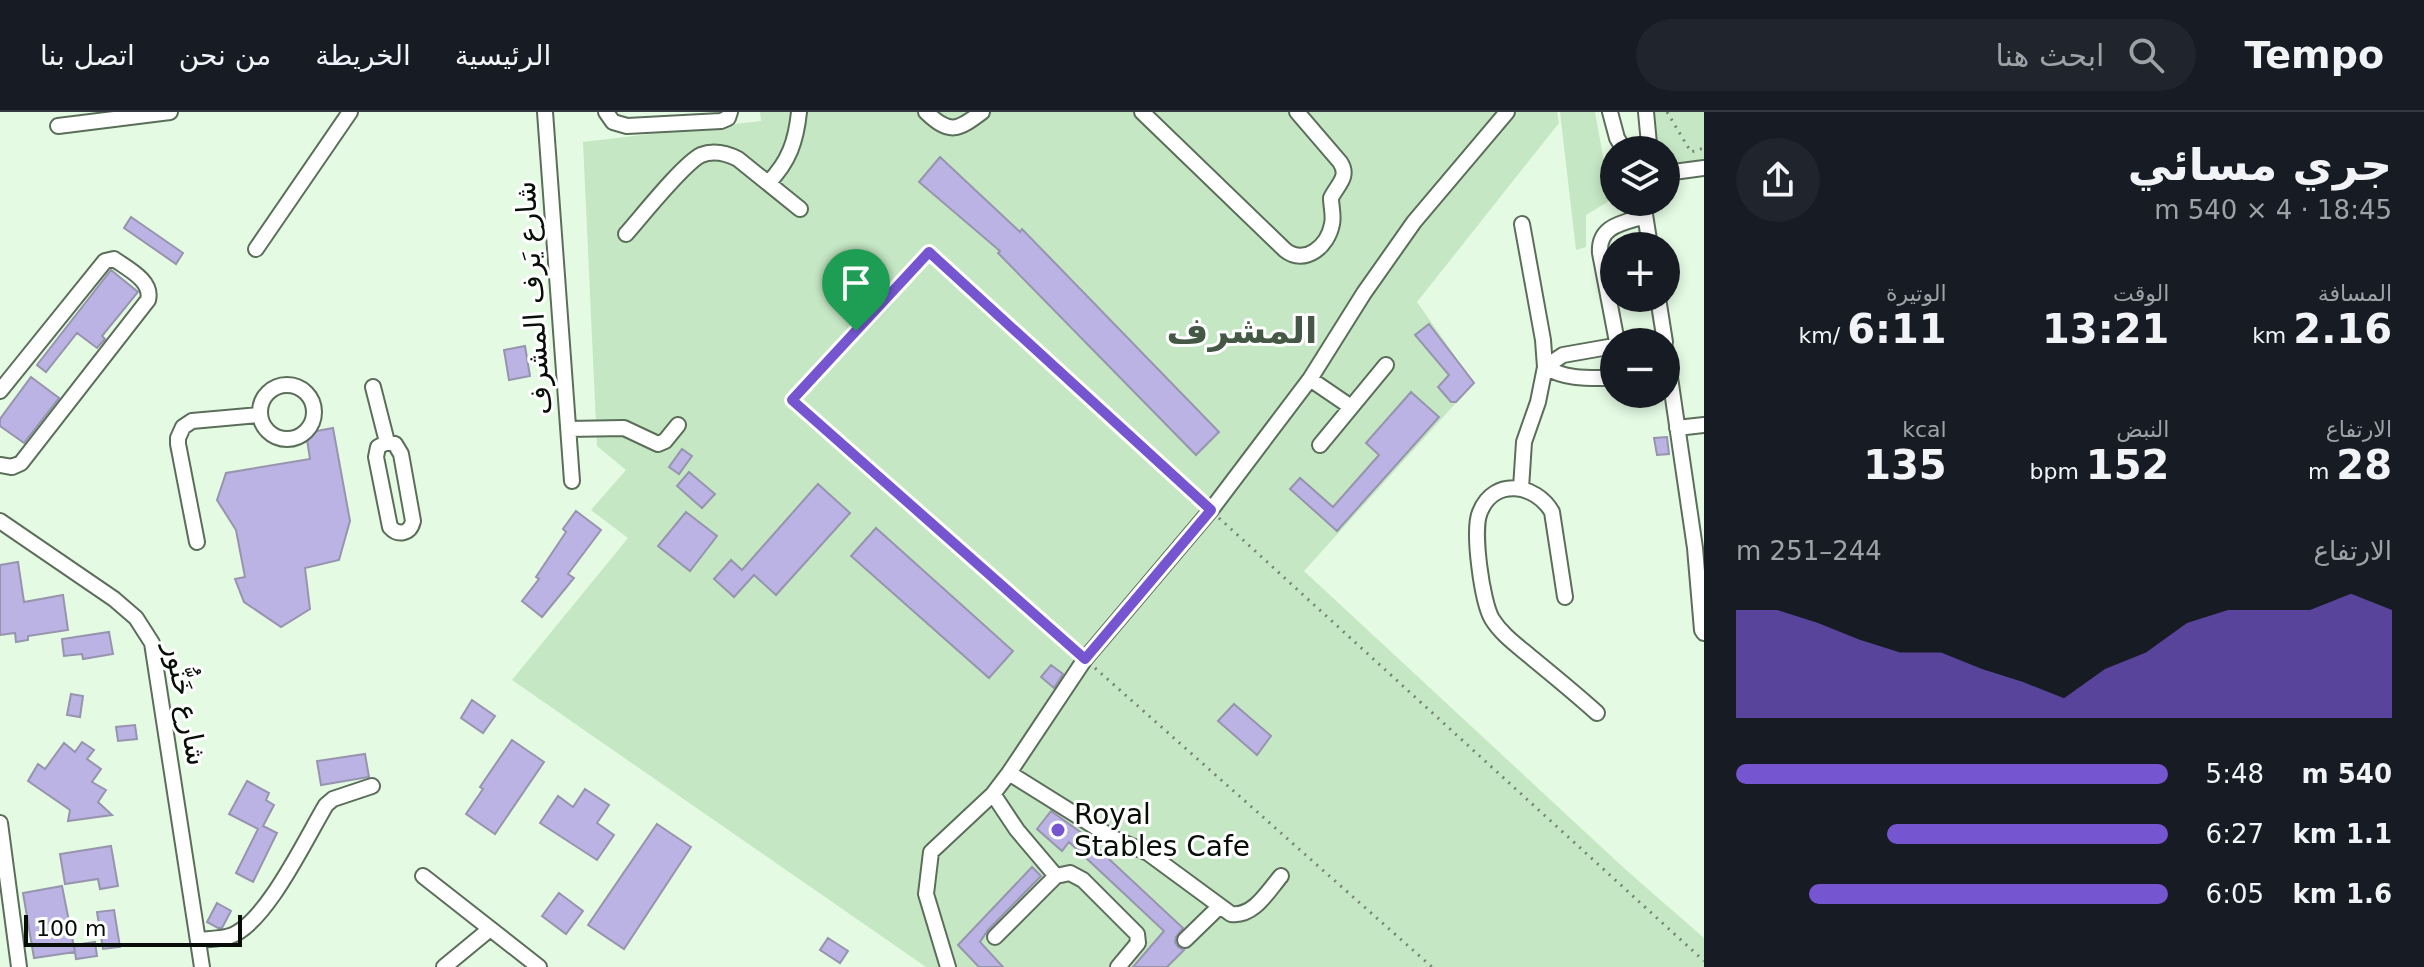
<!DOCTYPE html>
<html lang="ar">
<head>
<meta charset="utf-8">
<style>
  :root { --surface:#171b24; --page:#20242c; --text:#f1f3f6; --muted:#9ea1a6; --line:#363941; --accent:#7556d0 }
  body { margin:0; font-family:"DejaVu Sans",Cairo,sans-serif; background:var(--page); color:var(--text); direction:rtl; height:100vh; display:flex; flex-direction:column; font-size:30px; white-space:nowrap }
  * { box-sizing:border-box; margin:0 }
  p { font-size:26px; color:var(--muted) }
  .icon { flex:none; width:44px; height:44px; fill:none; stroke:currentColor; stroke-width:2; stroke-linecap:round; stroke-linejoin:round }
  .map { position:relative; flex:1; overflow:hidden; direction:ltr }
  .panel { display:flex; flex-direction:column; background:var(--surface); width:720px }
  .panel>* { flex:none }
  .fabs { position:absolute; left:1600px; top:24px; display:grid; gap:16px }
  .fabs a { display:grid; place-items:center; width:80px; height:80px; border-radius:50%; background:var(--surface); box-shadow:0 4px 12px #0003; font-size:40px }
  .scale { position:absolute; left:24px; bottom:20px; width:218px; box-sizing:border-box; padding-left:8px; border:4px solid #070e07; border-top:0; font-size:22px; line-height:28px; white-space:nowrap; color:#070e07; -webkit-text-stroke:6px #fff; paint-order:stroke }
  .pin { position:absolute; display:grid; place-items:center; width:68px; height:68px; color:#fff; margin:-82px -34px; border-radius:50% 50% 50% 0; rotate:-45deg; box-shadow:0 0 8px #0007 }
  .pin .icon { rotate:45deg }
  .round { display:grid; place-items:center; flex:none; width:84px; height:84px; border-radius:42px; background:var(--page) }
  .head { display:flex; align-items:center; justify-content:space-between; height:136px; padding:0 32px }
  h1 { font-size:44px; font-weight:700; line-height:60px }
  .metrics { display:grid; grid-template-columns:repeat(3,1fr); gap:12px; height:136px; padding:8px 32px }
  .metrics div { display:grid; align-content:center }
  .metrics b { font-size:40px; font-weight:700 }
  .metrics small { font-size:22px; font-weight:400 }
  .metrics p { font-size:22px }
  .chart { height:224px; padding:16px 32px }
  .chart p { display:flex; justify-content:space-between }
  .chart svg { width:100%; height:144px; margin-top:8px; fill:var(--accent); opacity:.7 }
  ul { padding:0 32px; list-style:none; font-size:26px }
  li { display:grid; grid-template-columns:128px 96px 1fr; align-items:center; height:60px }
  li i { height:20px; border-radius:10px; background:var(--accent) }
  header { display:flex; align-items:center; gap:48px; box-sizing:border-box; height:112px; padding:0 40px; background:var(--surface); border-bottom:2px solid var(--line) }
  header strong { font-size:38px }
  nav { display:flex; gap:44px; margin-inline-start:auto; font-size:28px }
  .search { width:560px; height:72px; background:var(--page); display:flex; align-items:center; gap:20px; box-sizing:border-box; padding:0 28px; border-radius:44px; color:var(--muted); font-size:30px }
  main { display:flex; flex:1; min-height:0 }
  .map>svg:first-child { display:block }
</style>
</head>
<body>
<header>
<strong>Tempo</strong>
<div class="search"><svg class="icon" aria-label="search" viewBox="0 0 24 24"><circle cx="10" cy="10" r="6"/><path d="M15 15l6 6"/></svg>ابحث هنا</div>
<nav><a>الرئيسية</a><a>الخريطة</a><a>من نحن</a><a>اتصل بنا</a></nav>
</header>
<main>
<section class="panel">
<div class="head"><div><h1>جري مسائي</h1><p>18:45 · 4 × 540 m</p></div><a class="round"><svg class="icon" aria-label="share" viewBox="0 0 24 24"><path d="M12 15V3M7 8l5-5 5 5M5 13v7h14v-7"/></svg></a></div>
<div class="metrics">
<div><p>المسافة</p><b>2.16<small> km</small></b></div>
<div><p>الوقت</p><b>13:21</b></div>
<div><p>الوتيرة</p><b>6:11<small> /km</small></b></div>
</div>
<div class="metrics">
<div><p>الارتفاع</p><b>28<small> m</small></b></div>
<div><p>النبض</p><b>152<small> bpm</small></b></div>
<div><p>kcal</p><b>135</b></div>
</div>
<div class="chart"><p><span>الارتفاع</span>244–251 m</p>
<svg viewBox="0 0 160 44" preserveAspectRatio="none"><path d="M0 44V11L10 11L20 15L30 20L40 24L50 24L60 29L70 33L80 38L90 29L100 24L110 15L120 11L130 11L140 11L150 6L160 11V44z"/></svg>
</div>
<ul>
<li><b>540 m</b>5:48<i style="width:100%"></i></li>
<li><b>1.1 km</b>6:27<i style="width:65%"></i></li>
<li><b>1.6 km</b>6:05<i style="width:83%"></i></li>
</ul>
</section>
<div class="map">
<svg width="1704" height="855" viewBox="0 0 1704 855">
  <rect width="100%" height="100%" fill="#e4fae3"/>
  <path fill="#c5e7c4" d="M760 0H1557L1559 11 1417 190 1474 271 1304 459 1625 757 1704 826V855H926L512 568 628 426 591 398 626 358 597 334 583 30 761 9Z
    M1560 0H1595L1611 88 1586 103V135L1576 138Z
    M1653 0H1704V48L1673 52 1666 48V38H1655Z"/>
  <path fill="#bab3e3" stroke="#9794ae" stroke-width="2" d="M940 45 1020 120 1022 117 1219 320 1196 343 998 141 1000 139 919 70Z
    M131 105 183 141 176 152 124 116Z
    M111 158 138 180 102 224 105 227 97 236 77 221 46 260 37 253Z
    M1429 212 1474 271 1456 290H1451L1438 275 1449 263 1415 223Z
    M525 234 530 264 509 268 504 238Z
    M31 265 59 286 24 331 0 314V307Z
    M1411 280 1439 305 1337 419 1290 377 1300 366 1333 395 1379 343 1366 331Z
    M333 316 350 409 339 448 305 456 310 497 281 515 244 490 235 467 245 465 236 418 217 388 226 361 310 347 306 321Z
    M1667 325 1669 342 1657 343 1654 326Z
    M682 337 692 344 679 362 669 355Z
    M689 360 715 382 702 396 677 374Z
    M818 372 850 401 776 483 754 463 734 485 714 467 731 448 742 458Z
    M576 399 601 418 568 462 574 466 542 505 522 489 539 467 536 465 566 420 563 417Z
    M686 400 717 424 690 459 658 434Z
    M876 416 1013 539 989 566 851 444Z
    M18 450 24 490 63 483 68 518 28 524V528L16 530 15 521 0 523V453Z
    M109 520 113 542 83 547 82 542 64 544 62 527Z
    M1051 553 1063 562 1054 576 1041 565Z
    M71 582 83 584 80 605 67 603Z
    M472 588 495 604 483 621 461 606Z
    M1234 592 1271 624 1257 643 1218 609Z
    M135 613 137 627 118 629 116 615Z
    M512 628 544 650 495 722 466 702 483 677 480 675Z
    M82 630 94 638 87 647 101 657 92 670 106 678 98 690 112 703 68 709 70 698 28 669 38 652 45 657 64 631 75 640Z
    M365 642 369 665 321 673 317 649Z
    M247 669 269 681 266 688 274 693 263 714 277 721 253 770 236 761 258 717 229 702Z
    M585 677 609 693 597 711 614 723 597 748 540 711 558 684 573 695Z
    M1051 699 1079 719 1183 816 1176 825 1175 830 1178 835 1184 838 1167 855H1133L1164 819 1069 730 1062 739 1037 717Z
    M657 712 691 735 624 837 588 813Z
    M111 734 118 774 100 777 98 767 65 772 60 742Z
    M1032 755 1041 764 988 818 980 830 1003 855H979L958 833Z
    M62 774 75 840 34 846 23 781Z
    M559 781 583 799 566 822 542 804Z
    M217 791 231 799 222 816H218L207 810Z
    M114 798 120 835 103 837 97 800Z
    M828 826 848 839 840 851 820 838Z
    M95 830 97 844 76 847 74 833Z"/>
  <g fill="none" stroke-linecap="round" stroke-linejoin="round">
    <defs>
      <path id="minor" d="M545 0 572 369
        M606 0 613 10 627 14 721 9 728 6 730 0
        M926 0C950 23 958 18 982 0
        M1142 0 1285 138C1305 154 1328 134 1332 112 1334 104 1331 94 1331 86 1337 73 1350 65 1340 50L1297 0
        M1610 0 1617 26 1624 38
        M1646 0 1649 32 1647 38
        M58 14 170 0
        M1666 61 1704 56
        M768 71C789 50 796 29 799 0
        M1643 90 1650 134
        M626 122C642 104 683 52 701 43 714 38 726 41 738 47L800 97
        M256 137 350 0
        M1658 186 1665 230
        M1617 230 1600 141C1598 113 1624 111 1645 104
        M1645 230 1664 227
        M1614 234 1563 243 1545 255C1567 268 1589 266 1614 266
        M1666 238 1695 436 1702 518 1704 521
        M1310 267 1351 295
        M260 300a27 27 0 1 1 54 0a27 27 0 1 1-54 0Z
        M373 275 387 330
        M0 279 105 149 114 147C128 157 153 169 148 188L21 351 12 355 0 353
        M1677 316 1704 313
        M568 317 624 316 658 332 665 329 678 313
        M387 330 395 332 401 342 413 409C410 422 398 424 390 415L376 345 378 335Z
        M1320 333 1386 253
        M1521 376 1524 330 1538 290 1545 255 1543 228 1522 112
        M0 409 114 487 136 506 152 531 202 855
        M197 430 178 332V326L183 315 192 309 259 303
        M1565 485 1552 400C1536 372 1494 365 1480 400 1472 418 1482 490 1492 507 1502 523 1518 534 1532 546 1554 564 1576 582 1597 601
        M1009 661 1113 726 1148 741 1231 802C1254 805 1268 779 1281 764
        M993 682 1017 718 1056 764
        M0 711 19 855
        M423 764 539 855
        M995 825 1056 764 1070 761 1083 768 1137 822 1138 831 1118 855
        M199 828C208 827 221 827 230 824 266 812 306 726 326 693L333 687 372 674
        M1185 828 1220 794
        M444 855 490 817
        M948 855 926 782 931 740 993 682 1009 661 1085 547 1211 398 1310 267 1364 181 1414 110 1507 0"/>
    </defs>
    <use href="#minor" stroke="#5b6e5a" stroke-width="18"/>
    <path stroke="#768576" stroke-width="3" stroke-dasharray="2 6" stroke-linecap="butt" d="M1667 0 1691 40 1704 36
      M1219 406 1704 849
      M1074 538 792 288 929 140 1202 390
      M1095 556 1432 855"/>
    <use href="#minor" stroke="#fff" stroke-width="14"/>
  </g>
  <g fill="none" stroke-linecap="round" stroke-linejoin="round">
    <defs>
      <path id="route" d="M929 140 1211 398 1085 547 792 288Z"/>
    </defs>
    <use href="#route" stroke="#fff" stroke-width="16"/>
    <use href="#route" stroke="#7556d0" stroke-width="10"/>
  </g>
  <circle fill="#7556d0" stroke="#fff" stroke-width="3" cx="1058" cy="718" r="8"/>
  <g text-anchor="middle" dominant-baseline="central" stroke-width="6" stroke-linejoin="round" paint-order="stroke">
    <g font-size="28" fill="#070e07" stroke="#fff">
      <text transform="translate(533 186) rotate(-94)">شارع يَرف المشرف</text>
      <text transform="translate(186 592) rotate(79)">شارع خَنُّور</text>
    </g>
    <g font-size="28" fill="#070e07" stroke="#fff" text-anchor="start">
      <text x="1074" y="702">Royal<tspan x="1074" dy="32">Stables Cafe</tspan></text>
    </g>
    <g font-size="36" font-weight="bold" fill="#455745" stroke="#fff">
      <text x="1242" y="218">المشرف</text>
    </g>
  </g>
</svg>
<div class="fabs">
<a><svg class="icon" aria-label="layers" viewBox="0 0 24 24"><path d="M12 4l9 5-9 5-9-5zM3 14l9 5 9-5"/></svg></a>
<a>+</a>
<a>−</a>
</div>
<div class="scale">100 m</div>
<div class="pin" style="left:856px;top:219px;background:#1e9e55"><svg class="icon" aria-label="arrive" viewBox="0 0 24 24"><path d="M6 21V4h12l-3 4 3 4H6"/></svg></div>
</div>
</main>
</body>
</html>
